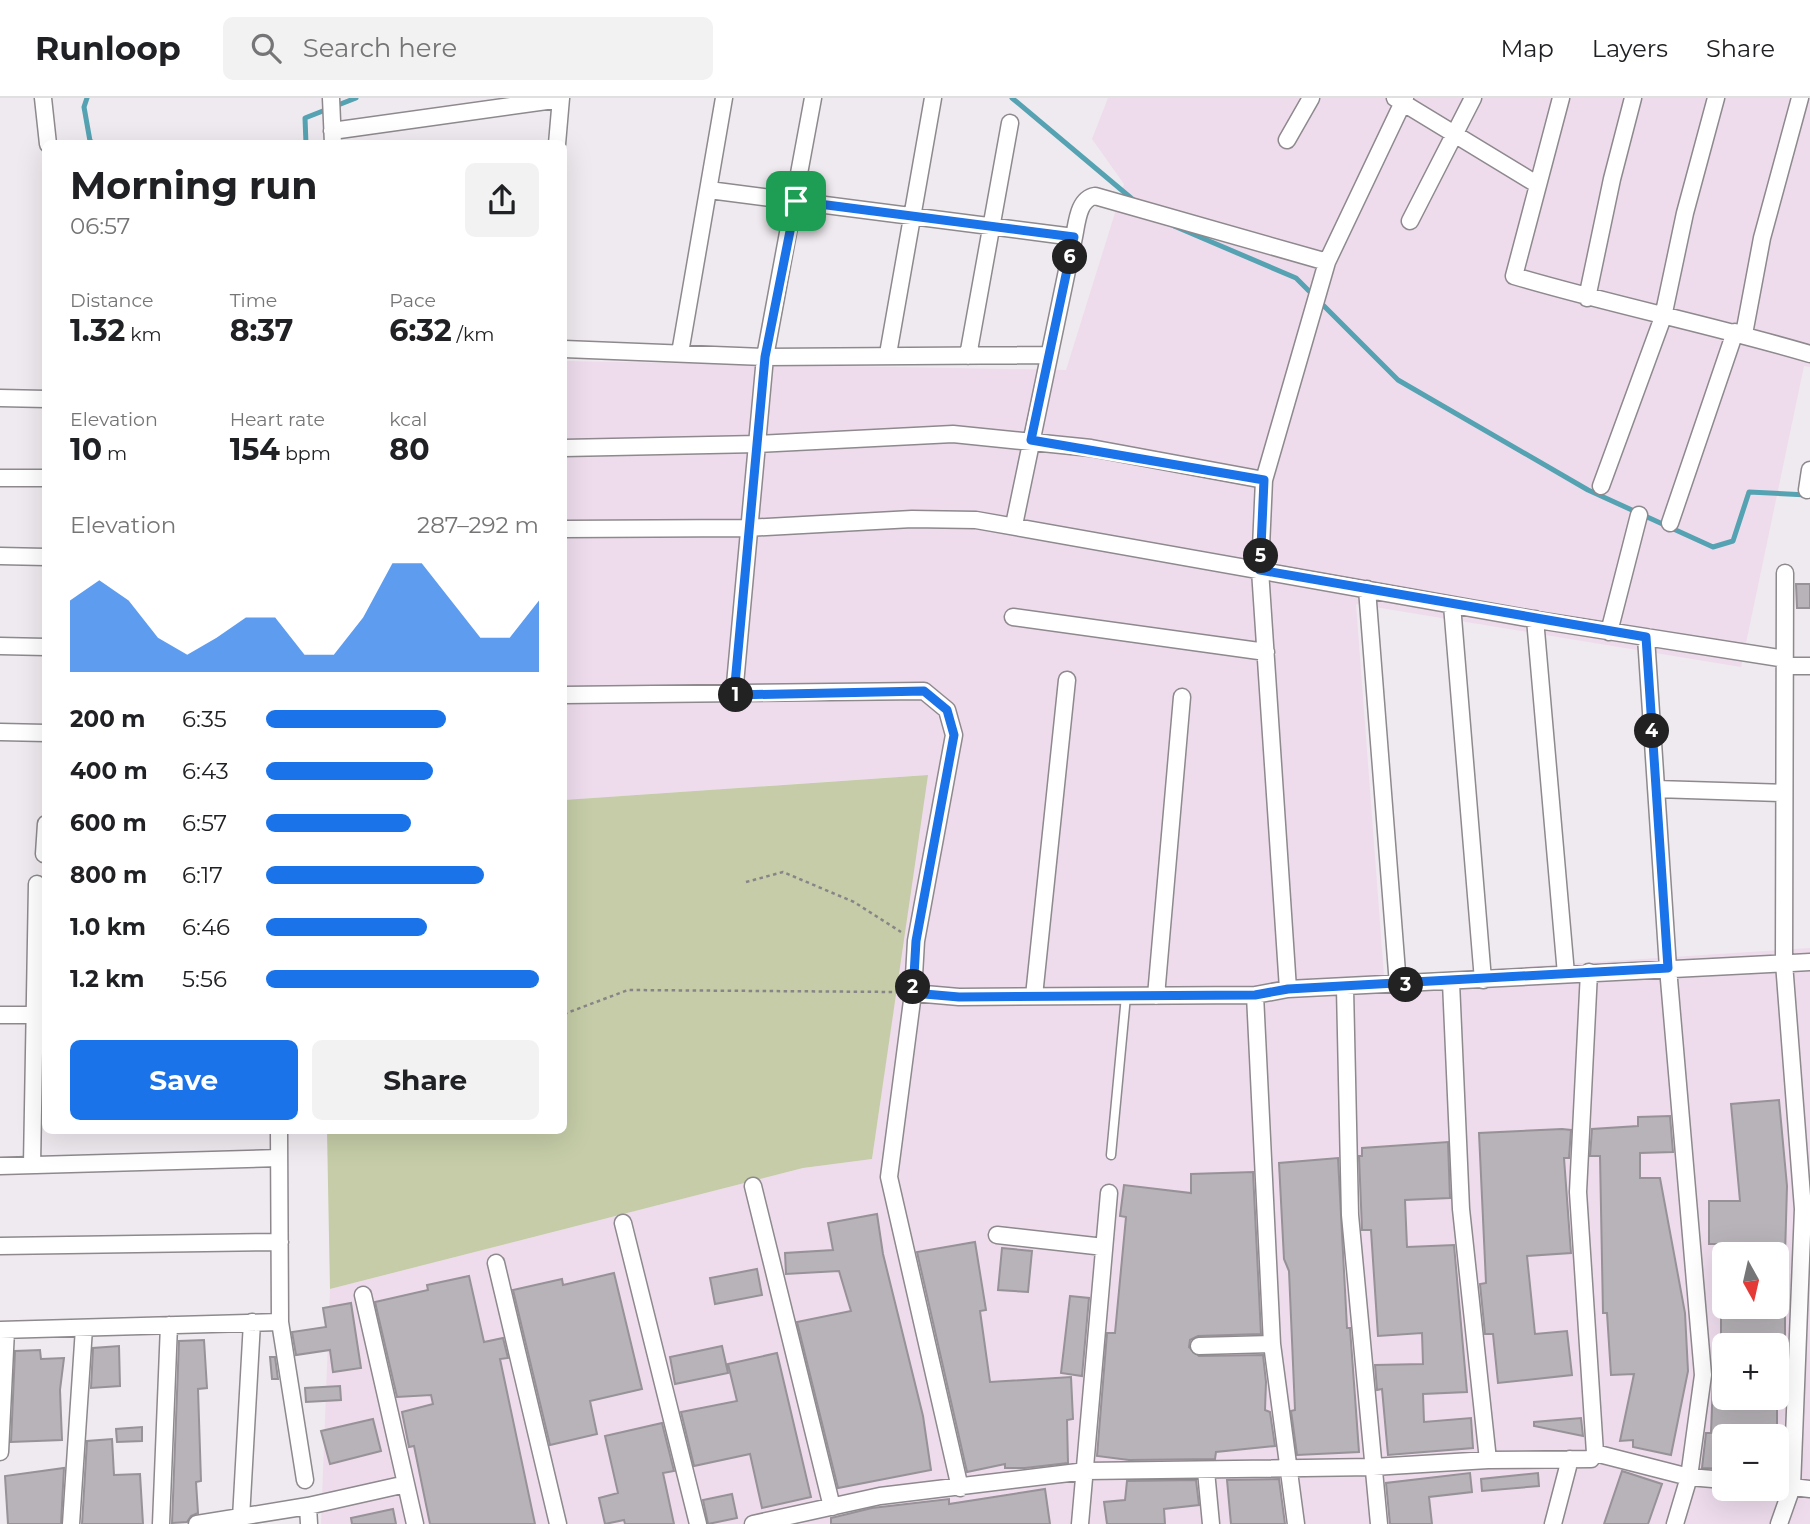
<!DOCTYPE html>
<html lang="en">
<head>
<meta charset="utf-8">
<style>
  :root { --surface:#fff; --page:#f2f2f2; --text:#202124; --muted:#757577; --line:#e0e0e0; --accent:#1a73e8 }
  body { margin:0; font-family:Montserrat,sans-serif; background:var(--page); color:var(--text); height:100vh; display:flex; flex-direction:column; font-size:26px; white-space:nowrap }
  * { box-sizing:border-box; margin:0 }
  p { font-size:23px; color:var(--muted) }
  .icon { flex:none; width:38px; height:38px; fill:none; stroke:currentColor; stroke-width:2; stroke-linecap:round; stroke-linejoin:round }
  .map { position:relative; flex:1; overflow:hidden }
  .details { position:absolute; left:42px; top:42px; width:525px; height:994px; display:flex; flex-direction:column; background:var(--surface); border-radius:10px; box-shadow:0 7px 28px #0002 }
  .details>* { flex:none }
  .needle { width:46px; rotate:172deg }
  .controls { position:absolute; left:1712px; top:1144px; display:grid; gap:14px }
  .controls a { display:grid; place-items:center; width:77px; height:77px; border-radius:10px; background:var(--surface); box-shadow:0 7px 28px #0002; font-size:35px }
  .pin { position:absolute; display:grid; place-items:center; width:60px; height:60px; color:#fff; margin:-30px; border-radius:14px; box-shadow:0 4px 10px #0006 }
  .km { position:absolute; width:35px; height:35px; margin:-18px; border-radius:50%; background:#222; color:#fff; font-size:19px; line-height:35px; text-align:center }
  .round { display:grid; place-items:center; flex:none; width:74px; height:74px; border-radius:10px; background:var(--page) }
  .head { display:flex; align-items:center; justify-content:space-between; height:119px; padding:0 28px }
  h1 { font-size:38px; font-weight:700; line-height:52px }
  .stats { display:grid; grid-template-columns:repeat(3,1fr); gap:10px; height:119px; padding:7px 28px }
  .stats div { display:grid; align-content:center }
  .stats b { font-size:30px; font-weight:700 }
  .stats small { font-size:19px; font-weight:400 }
  .stats p { font-size:19px }
  .chart { height:196px; padding:14px 28px }
  .chart p { display:flex; justify-content:space-between }
  .chart svg { width:100%; height:126px; margin-top:7px; fill:var(--accent); opacity:.7 }
  .action { display:flex; gap:14px; margin-top:auto; padding:14px 28px }
  .action a { flex:1; height:80px; border-radius:10px; background:var(--accent); color:#fff; font-size:28px; font-weight:700; line-height:80px; text-align:center }
  .action a+a { background:var(--page); color:var(--text) }
  ul { padding:0 28px; list-style:none; font-size:23px }
  li { display:grid; grid-template-columns:112px 84px 1fr; align-items:center; height:52px }
  li i { height:18px; border-radius:9px; background:var(--accent) }
  header { display:flex; align-items:center; gap:42px; box-sizing:border-box; height:98px; padding:0 35px; background:var(--surface); border-bottom:2px solid var(--line) }
  header strong { font-size:33px }
  nav { display:flex; gap:38px; margin-inline-start:auto; font-size:24px }
  .search { width:490px; height:63px; background:var(--page); display:flex; align-items:center; gap:18px; box-sizing:border-box; padding:0 24px; border-radius:10px; color:var(--muted); font-size:26px }
  .map>svg:first-child { display:block }
</style>
</head>
<body>
<header>
<strong>Runloop</strong>
<div class="search"><svg class="icon" aria-label="search" viewBox="0 0 24 24"><circle cx="10" cy="10" r="6"/><path d="M15 15l6 6"/></svg>Search here</div>
<nav><a>Map</a><a>Layers</a><a>Share</a></nav>
</header>
<div class="map">
<svg width="1810" height="1426" viewBox="0 0 1810 1426">
  <rect width="100%" height="100%" fill="#efeaef"/>
  <path fill="#eedcec" fill-rule="evenodd" d="M1108 0H1810V269L1804 268 1741 569 1356 506 1384 878 1810 850V1426H321L330 1191 803 1070 872 1061 927 677 564 702V263L1066 272 1124 86 1092 41ZM1724 1157H1776V1209H1724ZM1724 1248H1776V1300H1724ZM1724 1339H1776V1391H1724Z"/>
  <path fill="#c5cca7" d="M928 677 872 1061 803 1070 330 1191 327 1033 564 1032V702Z"/>
  <g fill="none" stroke-linecap="round" stroke-linejoin="round">
    <path stroke="#54a2b2" stroke-width="5" d="M87 0 84 9 90 43 95 46
      M1012 0 1137 105
      M306 46 305 20 356 0
      M1174 128 1296 180 1398 282 1588 392 1713 449 1733 443 1749 394 1807 397"/>
  </g>
  <path fill="#b7b3b8" stroke="#969297" stroke-width="2" d="M1796 486H1810V510H1797Z
    M1779 1002 1787 1088 1785 1157H1717V1146H1709V1103H1740L1731 1006Z
    M1670 1018 1673 1054 1640 1055V1080H1660L1685 1215 1688 1273 1671 1357 1633 1349V1342L1620 1343 1634 1276 1611 1277 1607 1215H1603L1600 1058H1590L1592 1031 1638 1028V1019Z
    M1562 1031 1571 1032 1569 1060H1564L1571 1155 1527 1158 1535 1236 1567 1233 1572 1277 1498 1285 1493 1236H1485L1480 1186 1486 1185 1479 1035Z
    M1448 1044 1450 1100 1405 1102 1407 1149 1454 1147 1467 1294 1423 1296 1424 1324 1471 1320 1473 1350 1388 1357 1382 1291 1377 1292 1375 1267 1423 1266 1422 1235 1378 1238 1371 1132H1362L1359 1058H1362V1050Z
    M1338 1060 1347 1230H1350L1359 1354 1297 1357 1291 1313 1295 1312 1289 1173 1284 1161 1279 1065Z
    M1253 1074 1261 1236 1198 1238 1190 1242 1189 1249 1199 1258 1263 1257 1266 1284 1265 1312 1270 1314 1275 1348 1216 1354 1215 1361 1129 1362 1097 1358 1107 1235H1115L1126 1119 1120 1118 1124 1087 1191 1095V1076Z
    M877 1116 883 1156 923 1318 931 1372 838 1390 797 1224 851 1213 839 1173 786 1176 785 1155 833 1152 828 1125Z
    M975 1144 986 1212 980 1213 990 1284 1071 1279 1073 1321 1067 1322 1068 1365 1025 1370H1005V1366L967 1374 917 1154Z
    M1002 1150 1032 1153 1028 1194 998 1192Z
    M757 1171 762 1197 715 1206 710 1180Z
    M614 1175 642 1291 590 1303 597 1336 550 1347 513 1192 562 1181 563 1187Z
    M469 1178 484 1244 503 1240 508 1260 500 1261 535 1426H430L414 1348 409 1349 402 1314 433 1306 431 1297 397 1299 375 1204 428 1192 427 1187Z
    M1070 1198 1089 1200 1082 1278 1061 1275Z
    M351 1205 361 1270 333 1274 330 1252 296 1257 292 1234 326 1229 323 1210Z
    M1721 1213 1785 1214V1246L1721 1245Z
    M204 1242 207 1290 198 1291 201 1383 196 1384 198 1415 191 1418 187 1424 172 1425 179 1243Z
    M119 1248 120 1288 91 1290 93 1250Z
    M722 1248 728 1275 675 1286 670 1259Z
    M40 1252 41 1261 64 1260 60 1292 62 1342 11 1344 15 1253Z
    M777 1255 811 1399 762 1410 750 1356 694 1368 681 1314 737 1303 728 1266Z
    M270 1259H275L278 1281H272Z
    M1713 1282H1724V1300H1777V1334H1753V1339H1724V1371L1702 1370 1706 1335H1711Z
    M340 1288 341 1302 306 1304 305 1290Z
    M1581 1320 1583 1338 1534 1328V1324Z
    M373 1321 381 1353 330 1366 321 1333Z
    M662 1325 674 1373 663 1375 674 1426H625L624 1422 605 1426 599 1400 618 1395 605 1338Z
    M142 1329V1343L117 1344 116 1331Z
    M112 1341 114 1377 140 1376 143 1426H82L87 1343Z
    M64 1370 61 1426H8L5 1378Z
    M1622 1373 1662 1386 1648 1426H1604Z
    M1470 1375 1472 1394 1429 1399 1432 1426H1390L1386 1385Z
    M1538 1375 1539 1388 1482 1393 1481 1381Z
    M1279 1381 1285 1426H1231L1227 1382Z
    M1196 1382 1199 1407 1164 1411 1165 1426H1107L1104 1404 1125 1402 1127 1383Z
    M1045 1391 1050 1426H831V1420L872 1410 949 1401V1406Z
    M732 1396 737 1420 708 1426 703 1402Z
    M393 1411 396 1426H352L351 1420Z"/>
  <g fill="none" stroke-linecap="round" stroke-linejoin="round">
    <defs>
      <path id="service" d="M1111 1057 1126 898"/>
      <path id="minor" d="M43 0 48 46
        M331 0 333 46
        M1395 0 1538 87
        M1561 0 1514 178C1612 207 1712 227 1810 256
        M332 33 561 1
        M1287 42 1311 0
        M557 46 561 0
        M709 92 1074 139
        M1410 123 1473 0
        M1587 200 1612 81 1633 0
        M1744 236 1762 140 1800 0
        M564 251 765 259 1049 257
        M680 255 724 0
        M888 256 933 0
        M968 258 1010 25
        M0 300 46 301
        M564 350 758 346 953 336 1091 350 1264 382
        M0 380H46
        M1601 388 1663 219 1685 115 1716 0
        M1807 392 1810 372
        M1670 425 1735 234
        M1014 427 1074 139C1077 125 1078 101 1095 98L1327 164
        M564 431 747 430 912 421 976 422 1544 523 1785 561
        M0 458 46 459
        M1367 491 1398 887
        M1452 507 1483 882
        M1013 519 1266 554
        M1535 521 1566 876
        M1609 534 1639 417
        M1646 539 1668 870 1703 1277 1689 1379 1675 1426
        M0 548 46 549
        M1785 568H1810
        M564 597 924 593 947 612 954 637 916 843 913 895 959 899 1255 897 1288 891 1810 864
        M734 597 765 259 813 0
        M0 634 46 635
        M1656 691 1784 695
        M44 756 46 726
        M1589 874 1578 1094 1595 1355
        M1451 884 1461 1111 1488 1362
        M1345 890 1350 1117 1379 1426
        M1288 891 1260 472 1264 382 1327 164 1405 0
        M913 895 889 1079 960 1390
        M1255 897 1272 1246 1296 1426
        M1034 898 1067 582
        M1156 898 1182 599
        M0 917H35
        M279 1032 280 1224 305 1382
        M32 1067 37 786
        M0 1068 279 1060
        M753 1088 832 1409
        M623 1125 698 1426
        M997 1137 1104 1149
        M0 1148 280 1144
        M496 1165 558 1426
        M0 1232 280 1224
        M1199 1248 1272 1246
        M0 1354 6 1232
        M1206 1373 1211 1426
        M406 1386 415 1426
        M1776 1387 1810 1391
        M308 1408 309 1426
        M241 1420 252 1224
        M71 1426 84 1230
        M161 1426 169 1227
        M197 1426 308 1408 406 1386 363 1197
        M753 1426 880 1398 1086 1373 1373 1369 1488 1362 1591 1361 1595 1355 1689 1379 1724 1382
        M1080 1426 1109 1095
        M1553 1426 1570 1361
        M1779 1426 1792 1389 1803 1111 1784 865 1785 475"/>
    </defs>
    <use href="#service" stroke="#8d898d" stroke-width="11"/>
    <use href="#minor" stroke="#8d898d" stroke-width="19"/>
    <path stroke="#888488" stroke-width="2.5" stroke-dasharray="3.5 3.5" stroke-linecap="butt" d="M746 784 783 774 854 804 901 834
      M564 916 628 892 896 894"/>
    <use href="#service" stroke="#fff" stroke-width="8"/>
    <use href="#minor" stroke="#fff" stroke-width="16"/>
  </g>
  <g fill="none" stroke-linecap="round" stroke-linejoin="round">
    <defs>
      <path id="route" d="M796 103 1074 139 1031 342 1264 382 1260 472 1646 539 1668 870 1288 891 1255 897 959 899 913 895 916 843 954 637 947 612 924 593 734 597 765 259Z"/>
    </defs>
    <use href="#route" stroke="#fff" stroke-width="14"/>
    <use href="#route" stroke="#1a73e8" stroke-width="9"/>
  </g>
</svg>
<div class="controls">
<a><svg class="needle" viewBox="-14 -14 28 28"><path d="M0-13l5 13h-10z" fill="#e53935"/><path d="M0 13l5-13h-10z" fill="#757577"/></svg></a>
<a>+</a>
<a>−</a>
</div>
<div class="pin" style="left:796px;top:103px;background:#1e9e55"><svg class="icon" aria-label="arrive" viewBox="0 0 24 24"><path d="M6 21V4h12l-3 4 3 4H6"/></svg></div>
<b class="km" style="left:736px;top:597px">1</b>
<b class="km" style="left:913px;top:889px">2</b>
<b class="km" style="left:1406px;top:887px">3</b>
<b class="km" style="left:1652px;top:633px">4</b>
<b class="km" style="left:1261px;top:458px">5</b>
<b class="km" style="left:1070px;top:159px">6</b>
<section class="details">
<div class="head"><div><h1>Morning run</h1><p>06:57</p></div><a class="round"><svg class="icon" aria-label="share" viewBox="0 0 24 24"><path d="M12 15V3M7 8l5-5 5 5M5 13v7h14v-7"/></svg></a></div>
<div class="stats">
<div><p>Distance</p><b>1.32<small> km</small></b></div>
<div><p>Time</p><b>8:37</b></div>
<div><p>Pace</p><b>6:32<small> /km</small></b></div>
</div>
<div class="stats">
<div><p>Elevation</p><b>10<small> m</small></b></div>
<div><p>Heart rate</p><b>154<small> bpm</small></b></div>
<div><p>kcal</p><b>80</b></div>
</div>
<div class="chart"><p><span>Elevation</span>287–292 m</p>
<svg viewBox="0 0 160 44" preserveAspectRatio="none"><path d="M0 44V19L10 12L20 19L30 32L40 38L50 32L60 25L70 25L80 38L90 38L100 25L110 6L120 6L130 19L140 32L150 32L160 19V44z"/></svg>
</div>
<ul>
<li><b>200 m</b>6:35<i style="width:66%"></i></li>
<li><b>400 m</b>6:43<i style="width:61%"></i></li>
<li><b>600 m</b>6:57<i style="width:53%"></i></li>
<li><b>800 m</b>6:17<i style="width:80%"></i></li>
<li><b>1.0 km</b>6:46<i style="width:59%"></i></li>
<li><b>1.2 km</b>5:56<i style="width:100%"></i></li>
</ul>
<div class="action"><a>Save</a><a>Share</a></div>
</section>
</div>
</body>
</html>
